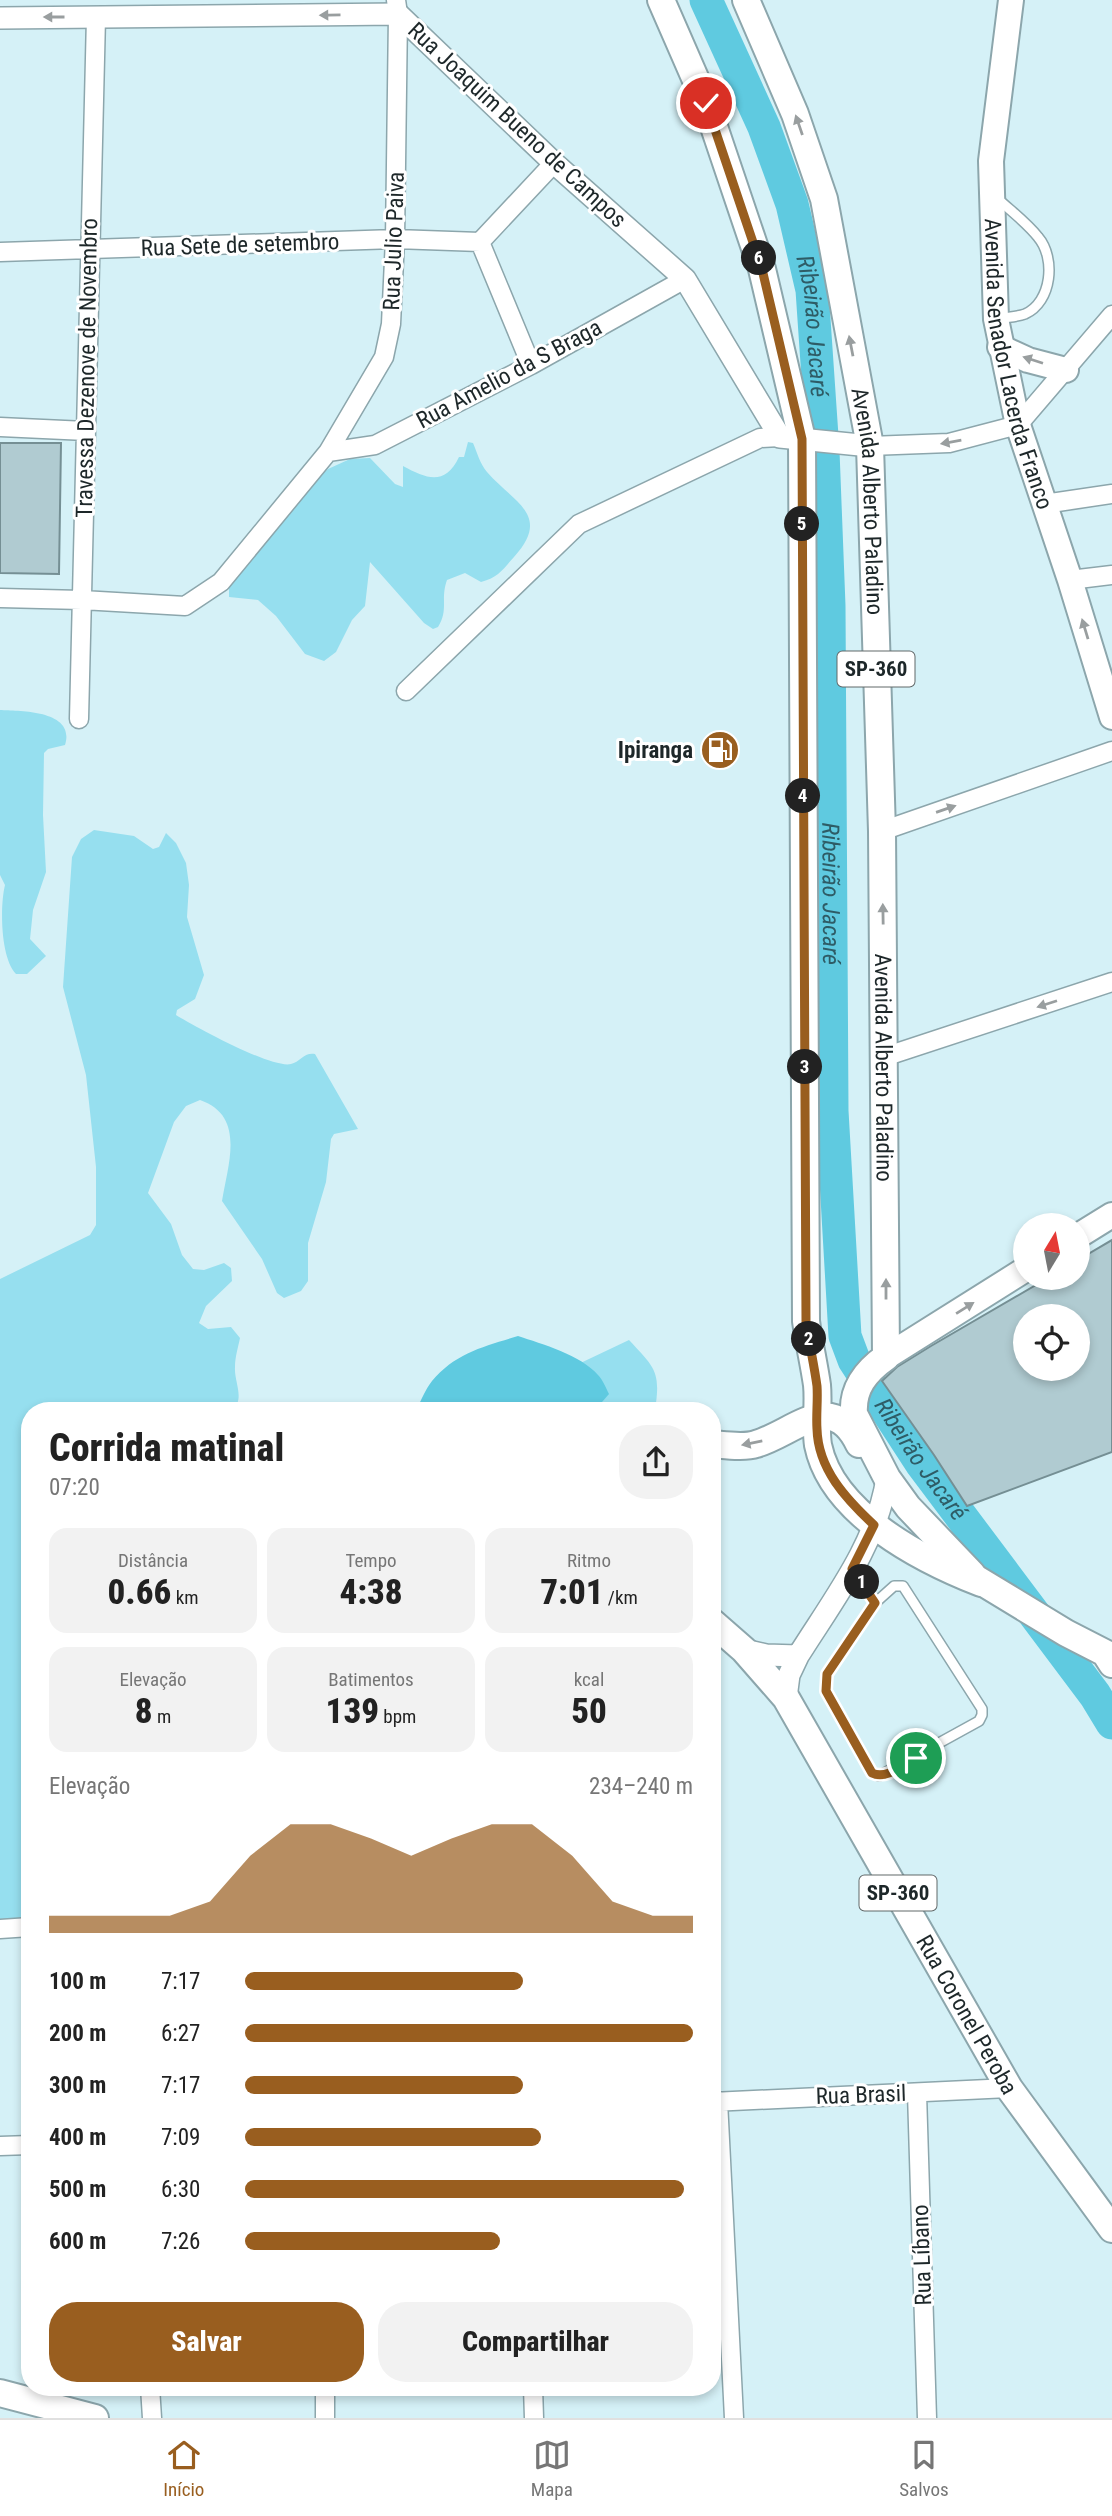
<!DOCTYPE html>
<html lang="pt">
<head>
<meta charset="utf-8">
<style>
  :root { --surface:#fff; --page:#f2f2f2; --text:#222; --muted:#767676; --line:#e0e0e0; --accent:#995e1f }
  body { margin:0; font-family:"Roboto Condensed",sans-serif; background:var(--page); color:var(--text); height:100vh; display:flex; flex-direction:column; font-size:26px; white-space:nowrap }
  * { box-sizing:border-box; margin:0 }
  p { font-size:23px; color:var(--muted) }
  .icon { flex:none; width:38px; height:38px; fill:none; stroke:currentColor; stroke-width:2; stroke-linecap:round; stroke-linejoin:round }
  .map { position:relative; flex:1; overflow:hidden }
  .details { position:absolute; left:21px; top:1402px; width:700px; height:994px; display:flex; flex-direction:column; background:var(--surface); border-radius:28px; box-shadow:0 4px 10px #0003 }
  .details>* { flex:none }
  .needle { width:46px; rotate:10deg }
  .buttons { position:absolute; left:1013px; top:1213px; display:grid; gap:14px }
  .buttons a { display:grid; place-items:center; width:77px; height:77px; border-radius:50%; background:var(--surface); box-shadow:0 4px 10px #0003; font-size:35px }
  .pin { position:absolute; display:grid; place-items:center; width:60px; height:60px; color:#fff; margin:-30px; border:4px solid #fff; border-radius:50%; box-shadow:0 2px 7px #0007 }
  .km { position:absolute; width:35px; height:35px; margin:-18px; border-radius:50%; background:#222; color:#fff; font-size:19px; line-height:35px; text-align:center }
  .round { display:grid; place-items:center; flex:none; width:74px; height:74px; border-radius:28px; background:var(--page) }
  .summary { display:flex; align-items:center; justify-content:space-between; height:119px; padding:0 28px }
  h1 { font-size:38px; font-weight:800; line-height:52px }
  .stats { display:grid; grid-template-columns:repeat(3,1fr); gap:10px; height:119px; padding:7px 28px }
  .stats div { display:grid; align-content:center; border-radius:18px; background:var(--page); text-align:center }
  .stats b { font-size:35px; font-weight:800 }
  .stats small { font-size:19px; font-weight:400 }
  .stats p { font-size:19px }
  .chart { height:196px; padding:14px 28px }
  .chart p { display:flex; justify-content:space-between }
  .chart svg { width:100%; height:126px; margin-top:7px; fill:var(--accent); opacity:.7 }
  .primary-button { display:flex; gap:14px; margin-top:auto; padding:14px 28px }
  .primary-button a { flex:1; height:80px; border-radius:28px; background:var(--accent); color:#fff; font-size:28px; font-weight:800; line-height:80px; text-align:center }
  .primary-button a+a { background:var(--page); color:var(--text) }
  ul { padding:0 28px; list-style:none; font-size:23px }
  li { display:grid; grid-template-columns:112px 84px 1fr; align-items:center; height:52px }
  li i { height:18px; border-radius:9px; background:var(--accent) }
  .tabs { display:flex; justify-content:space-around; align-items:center; height:98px; border-top:2px solid var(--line); background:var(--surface); font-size:19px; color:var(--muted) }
  .tabs a { display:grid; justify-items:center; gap:4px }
  .tabs .active { color:var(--accent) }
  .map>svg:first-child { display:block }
</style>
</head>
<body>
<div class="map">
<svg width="1112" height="2418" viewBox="0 0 1112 2418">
  <rect width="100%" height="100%" fill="#d5f1f7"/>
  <path fill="#96dfef" d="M468 442 473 443C477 452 480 464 487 472 514 503 552 515 514 557 502 570 499 577 481 582L465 573 447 580C440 600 449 609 438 627L433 629 424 623 370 562 365 606 352 620 336 652 324 661 305 654 276 616 258 600 229 597V579L290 500 328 469 350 459 370 458 395 484 403 487V466C427 479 445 486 459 457H464Z
    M0 710C20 711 76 710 65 745L48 749 44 753 43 815 46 872 33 910 30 939 46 956 27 974H16C0 957 0 905 5 885L0 875Z
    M94 830 134 836 153 849 159 847 166 833 176 843 186 863 189 885 187 917 204 975 195 999 177 1010 176 1015C194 1026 272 1069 291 1064 300 1062 304 1052 315 1054L358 1129 334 1134 331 1139 326 1182 308 1243V1281L301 1291 284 1298 277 1293 262 1259 222 1201C228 1164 246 1116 200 1100L186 1106 174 1122 148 1193 171 1224 182 1255 193 1269 204 1270 224 1263 231 1268 232 1281 206 1306 199 1323 208 1329 231 1327 240 1338C238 1348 235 1357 235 1367 234 1382 245 1398 233 1410H30V1925H0V1279L90 1235 96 1225V1167L86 1075 63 987 72 857 81 839Z
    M629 1340C655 1368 661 1371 655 1410H561L570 1368Z"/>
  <path fill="#5fcae0" d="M518 1336C542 1344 581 1355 598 1375 603 1380 606 1388 609 1394L595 1410H416C421 1401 425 1390 432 1381 455 1353 485 1346 518 1336Z"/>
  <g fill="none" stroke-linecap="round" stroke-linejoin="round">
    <path stroke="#5fcae0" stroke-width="33" id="s1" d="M706 0 764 127 792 204 812 290 823 451 829 606 832 1111 845 1336 854 1360 921 1463 1095 1695 1112 1723"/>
  </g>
  <path fill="#b0cbd1" stroke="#758f94" stroke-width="2" fill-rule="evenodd" d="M0 443H61L59 574 0 573Z
    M1112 1240V1452L967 1506 934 1455 882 1381 897 1367 931 1346 1048 1278H1078V1260ZM1026 1316H1078V1368H1026Z"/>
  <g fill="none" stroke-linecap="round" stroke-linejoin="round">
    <defs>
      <path id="service" d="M998 319C1006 317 1017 317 1025 314 1052 302 1056 258 1038 237 1027 223 1011 211 998 199
        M853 1570 875 1603
        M894 1586H903L982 1709V1715L979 1721 879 1776 872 1773 826 1691 827 1674 875 1603Z"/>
      <path id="minor" d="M480 242 531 365
        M480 242 554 163
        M0 252 395 239 480 242
        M0 427 86 431
        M870 446 949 443 1018 425 1112 315
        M328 452 375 445 531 365 685 279
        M1044 504 1112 494
        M1070 580 1112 575
        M0 598 82 600 185 606 221 582 328 452 384 357 391 324 395 239 398 14 396 0
        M406 691 579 524 760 438 780 437
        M79 719 96 17
        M882 831 1112 751
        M884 1057 1112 982
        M0 1929 30 1927
        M917 2093 927 2418
        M718 2101 734 2418
        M712 2102 1009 2088
        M0 2146 30 2145
        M150 2387 152 2418
        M325 2387V2418
        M533 2387 534 2418"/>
      <path id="tertiary" d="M0 18 398 14 554 163 685 279 780 437 870 446
        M744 1650 766 1655 798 1656
        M786 1698 789 1675 798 1656C833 1600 877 1544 887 1478"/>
      <g id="secondary">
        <path id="s2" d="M1011 0 991 161 996 319 1018 425 1070 580 1112 717"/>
        <path d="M1000 347 1028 360 1066 370"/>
        <path d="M1078 1236 1112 1215"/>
        <path d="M886 1357 1026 1269"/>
      </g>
      <g id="primary">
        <path d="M661 0 706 103 762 269 802 439 806 1321C809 1343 814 1364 817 1385 819 1405 815 1425 818 1445 832 1514 922 1560 981 1583"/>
        <path id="s3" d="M746 0 795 114 824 199 870 446 882 831 886 1357C866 1371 852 1388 854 1414L887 1478 908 1507 972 1574"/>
        <path d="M712 1444C725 1445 744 1448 756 1444 794 1433 832 1388 859 1444"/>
        <path d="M967 1573 1066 1633 1105 1653 1112 1664"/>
        <path id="s4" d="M712 1622 744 1650 786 1698 1009 2088 1112 2229"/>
        <path d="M0 2393 95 2418"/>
      </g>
    </defs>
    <use href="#service" stroke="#8ca6ac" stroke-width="12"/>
    <use href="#minor" stroke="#8ca6ac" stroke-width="21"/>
    <use href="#tertiary" stroke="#8ca6ac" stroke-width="24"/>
    <use href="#secondary" stroke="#8ca6ac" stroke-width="28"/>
    <use href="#primary" stroke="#8ca6ac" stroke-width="30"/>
    <use href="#service" stroke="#fff" stroke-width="9"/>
    <use href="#minor" stroke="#fff" stroke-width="18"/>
    <use href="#tertiary" stroke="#fff" stroke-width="21"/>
    <use href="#secondary" stroke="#fff" stroke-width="24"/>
    <use href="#primary" stroke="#fff" stroke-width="26"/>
  </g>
  <defs><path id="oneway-solid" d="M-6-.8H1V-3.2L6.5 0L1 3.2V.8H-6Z" transform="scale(1.75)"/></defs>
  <g fill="#999e9f">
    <use href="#oneway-solid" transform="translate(330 15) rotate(179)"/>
    <use href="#oneway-solid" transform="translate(54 17) rotate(180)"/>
    <use href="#oneway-solid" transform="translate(799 125) rotate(-109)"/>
    <use href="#oneway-solid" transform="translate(851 346) rotate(-101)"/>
    <use href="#oneway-solid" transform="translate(1033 360) rotate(-162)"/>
    <use href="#oneway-solid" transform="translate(951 442) rotate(170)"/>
    <use href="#oneway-solid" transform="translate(1085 629) rotate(-107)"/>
    <use href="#oneway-solid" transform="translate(946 809) rotate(-19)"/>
    <use href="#oneway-solid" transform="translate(883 914) rotate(-91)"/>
    <use href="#oneway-solid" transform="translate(1047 1004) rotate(162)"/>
    <use href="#oneway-solid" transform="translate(886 1289) rotate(-90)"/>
    <use href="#oneway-solid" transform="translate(965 1308) rotate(-32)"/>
    <use href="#oneway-solid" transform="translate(752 1443) rotate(169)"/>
  </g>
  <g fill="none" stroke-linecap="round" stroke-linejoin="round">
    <defs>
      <path id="route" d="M706 103 762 269 802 439 806 1321C809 1343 814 1364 817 1386 818 1400 816 1415 817 1429 818 1469 846 1499 874 1525L852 1569 875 1603 827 1674 826 1691 872 1773C886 1780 903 1765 916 1758"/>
    </defs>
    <use href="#route" stroke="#fff" stroke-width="14"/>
    <use href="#route" stroke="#995e1f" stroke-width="9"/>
  </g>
  <defs>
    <symbol id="fuel-disc" viewBox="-11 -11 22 22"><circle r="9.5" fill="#995e1f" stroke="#fff"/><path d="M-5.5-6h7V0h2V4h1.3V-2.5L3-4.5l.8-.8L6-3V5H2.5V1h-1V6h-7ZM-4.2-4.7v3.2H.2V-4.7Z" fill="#fff"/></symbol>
  </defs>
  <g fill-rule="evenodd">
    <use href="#fuel-disc" x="698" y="728" width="44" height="44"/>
  </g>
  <g text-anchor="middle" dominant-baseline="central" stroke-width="6" stroke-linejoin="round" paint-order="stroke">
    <g fill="#fff" stroke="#616869" stroke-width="2">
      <rect x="837.5" y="651.5" width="77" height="35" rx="5"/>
      <rect x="859.5" y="1875.5" width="77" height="35" rx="5"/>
    </g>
    <g font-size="21" font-weight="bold" fill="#1d2729">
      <text x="876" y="669">SP-360</text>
      <text x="898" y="1893">SP-360</text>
    </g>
    <g font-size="23" fill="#1d2729" stroke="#fff">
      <text transform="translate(517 125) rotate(43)">Rua Joaquim Bueno de Campos</text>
      <text transform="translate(394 241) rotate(-88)">Rua Julio Paiva</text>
      <text transform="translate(240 245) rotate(-2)">Rua Sete de setembro</text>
      <text stroke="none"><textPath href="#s2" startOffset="368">Avenida Senador Lacerda Franco</textPath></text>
      <text transform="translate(87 368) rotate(-89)">Travessa Dezenove de Novembro</text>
      <text transform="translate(509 374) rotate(-28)">Rua Amelio da S Braga</text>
      <text stroke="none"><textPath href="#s3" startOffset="520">Avenida Alberto Paladino</textPath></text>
      <text stroke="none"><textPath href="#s3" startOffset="1087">Avenida Alberto Paladino</textPath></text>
      <text stroke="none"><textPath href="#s4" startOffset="471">Rua Coronel Peroba</textPath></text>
      <text transform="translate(861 2095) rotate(-2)">Rua Brasil</text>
      <text transform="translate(922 2255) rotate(-92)">Rua Líbano</text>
    </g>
    <g font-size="23" font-weight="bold" fill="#1d2729" stroke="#fff" text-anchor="end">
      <text x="693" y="750">Ipiranga</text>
    </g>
    <g font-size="24" font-style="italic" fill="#2e5c66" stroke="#fff">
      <text stroke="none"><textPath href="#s1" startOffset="346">Ribeirão Jacaré</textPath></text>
      <text stroke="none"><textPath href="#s1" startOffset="914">Ribeirão Jacaré</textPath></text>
      <text stroke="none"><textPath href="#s1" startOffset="1502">Ribeirão Jacaré</textPath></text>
    </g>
  </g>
</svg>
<div class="buttons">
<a><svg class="needle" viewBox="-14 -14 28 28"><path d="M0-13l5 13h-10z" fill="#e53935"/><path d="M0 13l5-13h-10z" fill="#767676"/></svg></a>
<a><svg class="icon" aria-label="locate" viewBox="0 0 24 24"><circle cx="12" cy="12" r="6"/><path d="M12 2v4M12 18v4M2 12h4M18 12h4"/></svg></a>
</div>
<div class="pin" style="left:916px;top:1758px;background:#1e9e55"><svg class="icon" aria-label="arrive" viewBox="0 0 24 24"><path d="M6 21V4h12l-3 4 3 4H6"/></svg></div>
<div class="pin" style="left:706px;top:103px;background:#d93025"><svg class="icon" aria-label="check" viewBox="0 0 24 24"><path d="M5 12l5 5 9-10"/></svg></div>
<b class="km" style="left:862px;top:1582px">1</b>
<b class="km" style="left:809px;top:1339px">2</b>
<b class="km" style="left:805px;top:1067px">3</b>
<b class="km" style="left:803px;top:796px">4</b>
<b class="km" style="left:802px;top:524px">5</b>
<b class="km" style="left:759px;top:258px">6</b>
<section class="details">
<div class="summary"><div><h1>Corrida matinal</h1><p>07:20</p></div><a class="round"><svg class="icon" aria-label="share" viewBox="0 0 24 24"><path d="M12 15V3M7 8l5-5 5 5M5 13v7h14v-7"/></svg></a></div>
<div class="stats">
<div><p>Distância</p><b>0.66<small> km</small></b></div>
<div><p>Tempo</p><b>4:38</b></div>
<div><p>Ritmo</p><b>7:01<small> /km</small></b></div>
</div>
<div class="stats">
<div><p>Elevação</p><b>8<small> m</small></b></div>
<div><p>Batimentos</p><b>139<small> bpm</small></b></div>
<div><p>kcal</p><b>50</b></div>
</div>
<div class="chart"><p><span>Elevação</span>234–240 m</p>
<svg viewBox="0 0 160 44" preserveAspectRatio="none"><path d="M0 44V38L10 38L20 38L30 38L40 33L50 17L60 6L70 6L80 11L90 17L100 11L110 6L120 6L130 17L140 33L150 38L160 38V44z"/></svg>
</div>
<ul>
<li><b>100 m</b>7:17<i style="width:62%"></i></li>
<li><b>200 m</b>6:27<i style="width:100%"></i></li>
<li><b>300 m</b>7:17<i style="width:62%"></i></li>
<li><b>400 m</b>7:09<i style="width:66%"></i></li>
<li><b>500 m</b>6:30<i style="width:98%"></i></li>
<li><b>600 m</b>7:26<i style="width:57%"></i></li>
</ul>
<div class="primary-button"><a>Salvar</a><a>Compartilhar</a></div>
</section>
</div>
<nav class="tabs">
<a class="active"><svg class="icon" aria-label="home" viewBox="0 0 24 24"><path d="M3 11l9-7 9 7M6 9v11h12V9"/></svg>Início</a>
<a><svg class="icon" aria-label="map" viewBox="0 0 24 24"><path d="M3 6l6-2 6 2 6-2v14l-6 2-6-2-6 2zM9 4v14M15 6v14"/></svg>Mapa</a>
<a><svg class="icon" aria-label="saved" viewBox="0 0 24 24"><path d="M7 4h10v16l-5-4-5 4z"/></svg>Salvos</a>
</nav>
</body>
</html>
